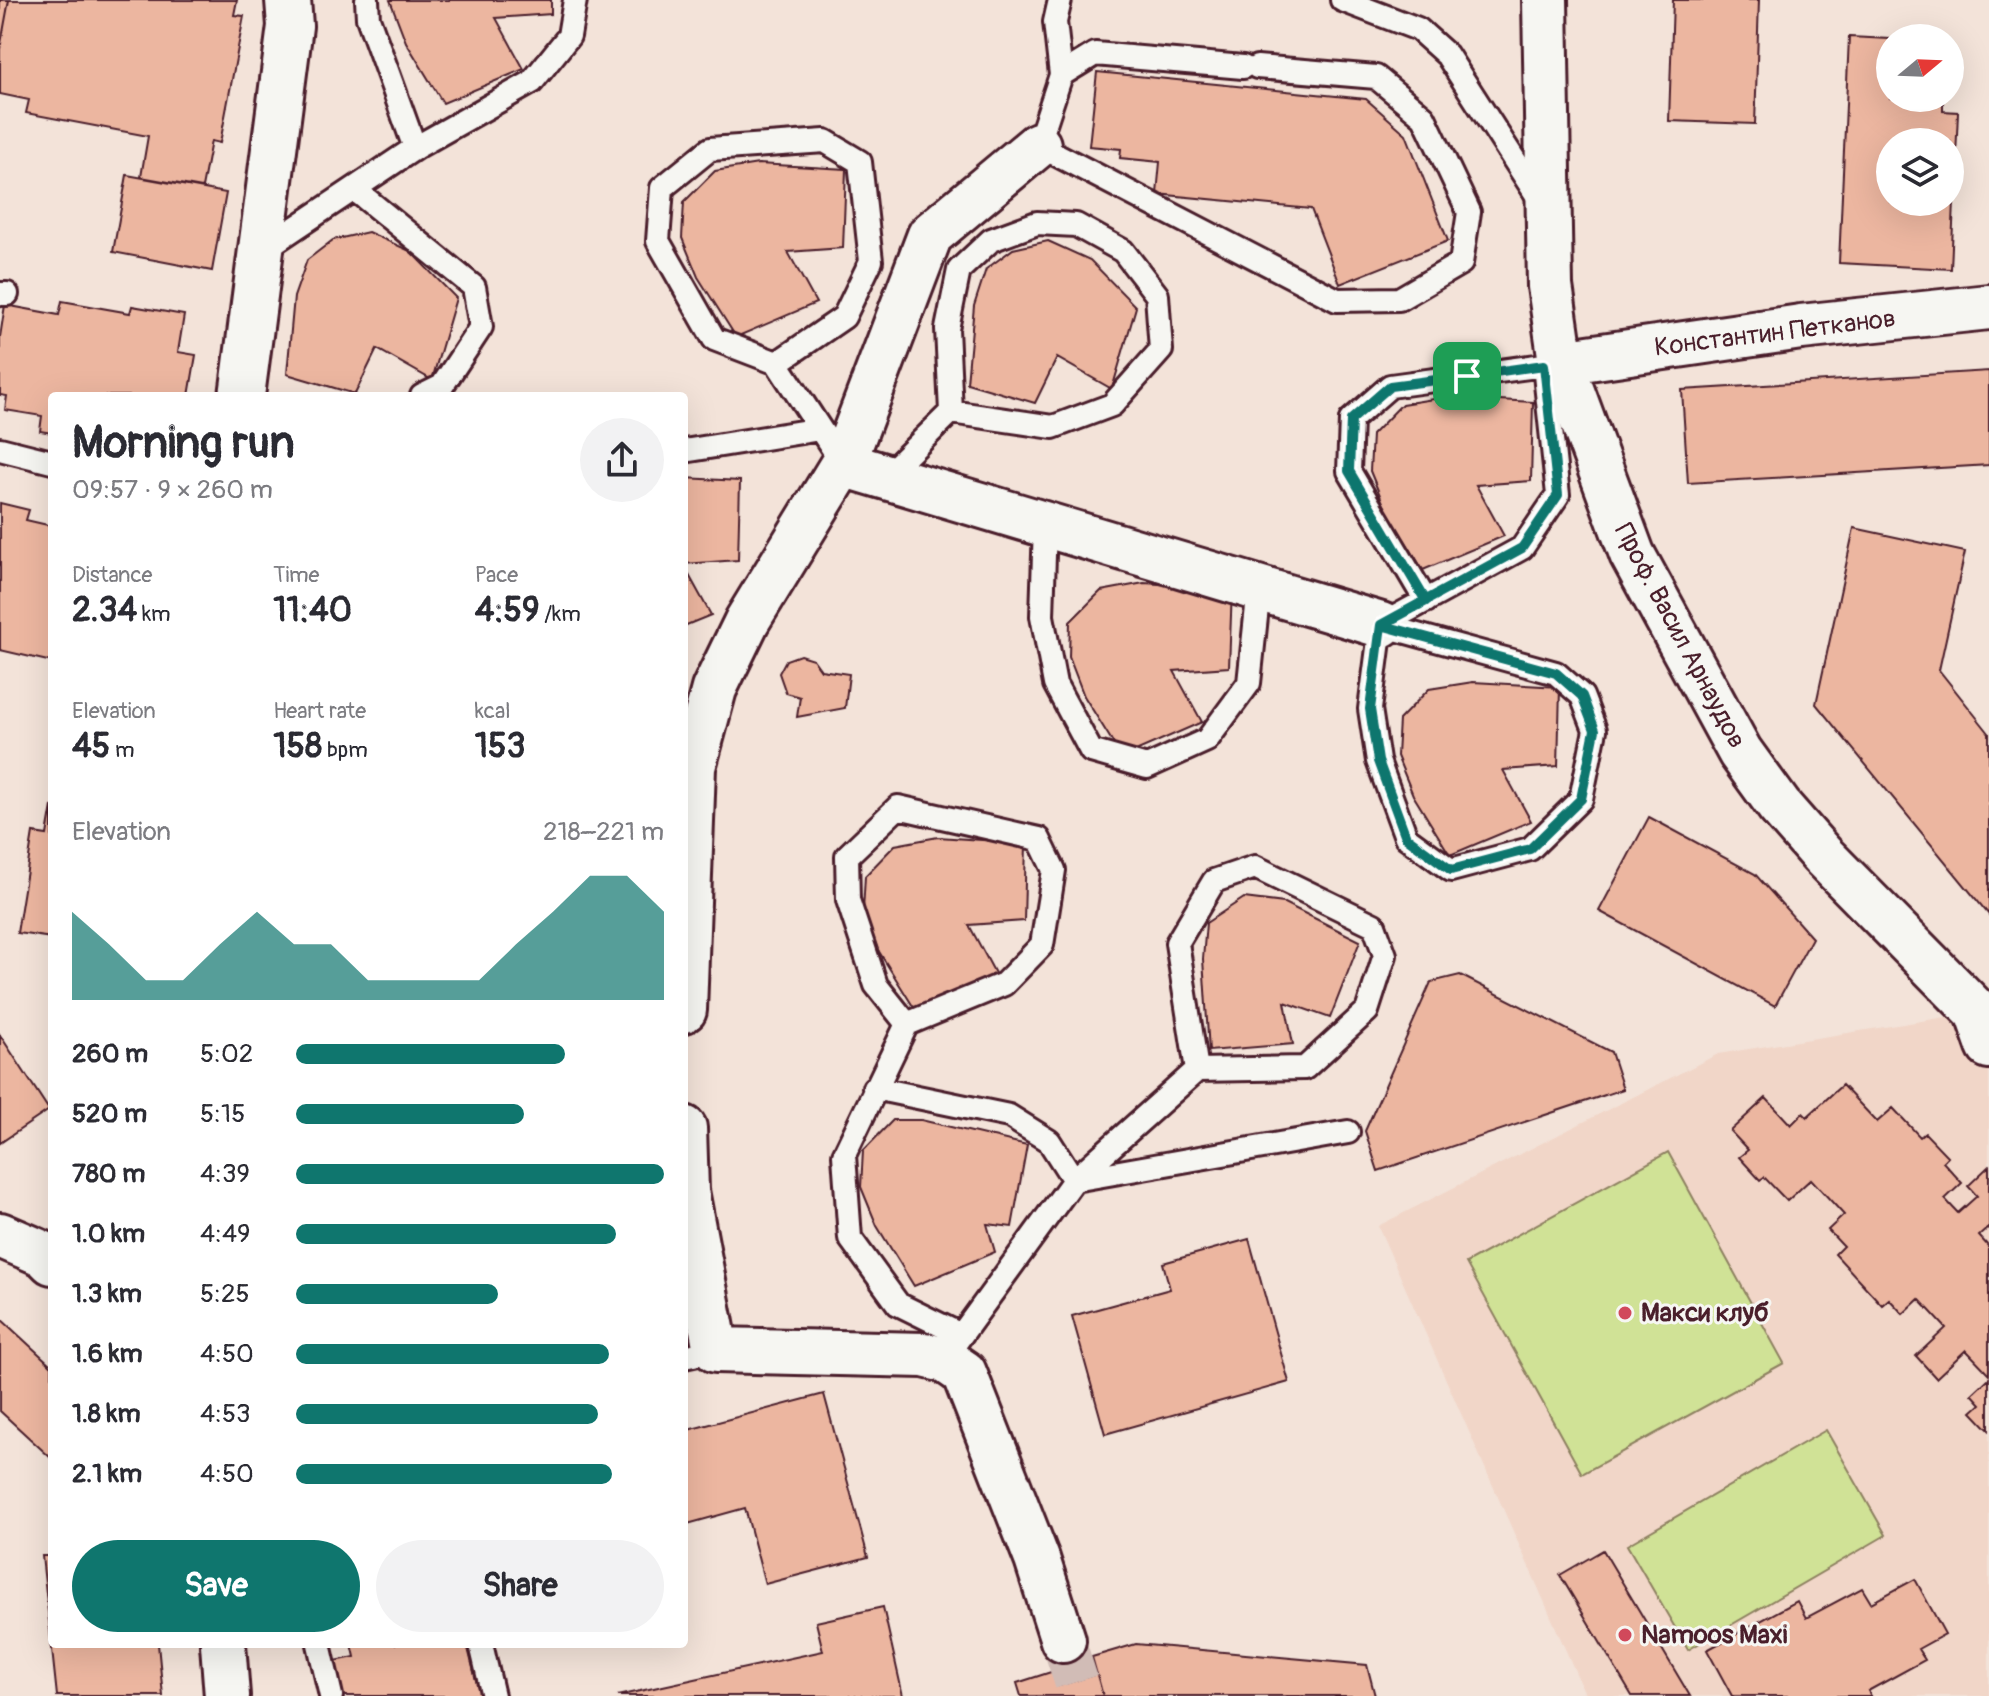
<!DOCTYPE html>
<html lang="en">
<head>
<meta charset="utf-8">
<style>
  :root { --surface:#fff; --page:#f2f2f3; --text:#2b2b33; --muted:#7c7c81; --accent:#0f766e }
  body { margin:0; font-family:Pangolin,sans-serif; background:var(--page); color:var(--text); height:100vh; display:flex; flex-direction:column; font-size:30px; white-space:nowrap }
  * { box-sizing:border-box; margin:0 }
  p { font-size:26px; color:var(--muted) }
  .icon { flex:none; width:44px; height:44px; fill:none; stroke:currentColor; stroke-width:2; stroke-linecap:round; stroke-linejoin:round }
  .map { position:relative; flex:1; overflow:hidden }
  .sheet { position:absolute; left:48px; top:392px; width:640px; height:1256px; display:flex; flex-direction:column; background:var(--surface); border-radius:8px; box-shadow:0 8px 32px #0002 }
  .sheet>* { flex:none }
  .needle { width:52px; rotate:71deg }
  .fabs { position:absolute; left:1876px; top:24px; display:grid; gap:16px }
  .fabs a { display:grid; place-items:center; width:88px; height:88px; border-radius:50%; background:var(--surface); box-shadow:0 8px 32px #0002; font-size:40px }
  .pin { position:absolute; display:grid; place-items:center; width:68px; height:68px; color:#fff; margin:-34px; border-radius:16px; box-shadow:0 4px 12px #0006 }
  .round { display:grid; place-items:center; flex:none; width:84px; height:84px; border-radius:42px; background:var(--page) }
  .head { display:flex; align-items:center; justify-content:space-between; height:136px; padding:0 24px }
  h1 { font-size:44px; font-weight:800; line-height:60px }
  .metrics { display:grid; grid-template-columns:repeat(3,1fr); gap:12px; height:136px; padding:8px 24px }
  .metrics div { display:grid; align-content:center }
  .metrics b { font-size:34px; font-weight:800 }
  .metrics small { font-size:22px; font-weight:400 }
  .metrics p { font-size:22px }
  .chart { height:224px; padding:16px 24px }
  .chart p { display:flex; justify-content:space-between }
  .chart svg { width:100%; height:144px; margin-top:8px; fill:var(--accent); opacity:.7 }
  .button { display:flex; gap:16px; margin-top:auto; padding:16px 24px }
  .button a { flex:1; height:92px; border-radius:48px; background:var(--accent); color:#fff; font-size:32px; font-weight:800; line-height:92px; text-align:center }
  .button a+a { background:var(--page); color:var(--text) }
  ul { padding:0 24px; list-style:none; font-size:26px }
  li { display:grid; grid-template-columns:128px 96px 1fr; align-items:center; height:60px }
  li i { height:20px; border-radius:10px; background:var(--accent) }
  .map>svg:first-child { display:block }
</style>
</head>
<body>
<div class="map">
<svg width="1989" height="1696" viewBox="0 0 1989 1696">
  <rect width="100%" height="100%" fill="#f3e3d9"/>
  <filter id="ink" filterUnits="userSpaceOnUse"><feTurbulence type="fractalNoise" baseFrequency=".0125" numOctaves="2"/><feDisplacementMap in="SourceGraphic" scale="16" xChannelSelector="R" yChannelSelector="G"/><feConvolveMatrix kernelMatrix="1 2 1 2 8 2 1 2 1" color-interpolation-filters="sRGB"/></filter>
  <g filter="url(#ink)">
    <path fill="#f1d6c8" d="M1977 1012 1989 1046V1696H1586L1378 1226 1718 1054Z"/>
    <path fill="#d0e296" stroke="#8d8060" stroke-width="2" d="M1668 1152 1784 1363 1582 1474 1466 1263Z
      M1826 1430 1886 1535 1688 1650 1627 1545Z"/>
    <path fill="#ecb6a0" stroke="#4a1f2b" stroke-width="2" fill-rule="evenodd" d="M0 0H9L0 49Z
      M9 0H237L234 15 244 16 220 143 211 141 202 188 141 177 148 136 26 113 29 100 0 94V49Z
      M390 0H551V14L496 18 524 69 443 103 406 42Z
      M1673 0H1759L1755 124 1669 121Z
      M1849 37 1890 39V98H1943V111L1958 112 1951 269 1839 263ZM1890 142H1950V202H1890Z
      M1097 72 1366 99 1406 134 1448 241 1340 284 1311 209 1157 194 1160 162 1120 158 1121 149 1089 146Z
      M758 164 846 169 843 248 788 252 816 303 736 337 698 277 682 238 684 202 715 171Z
      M127 175 226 193 212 271 113 252Z
      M368 232 410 251 456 298 432 380 377 349 355 394 287 374 294 297 307 260 333 240Z
      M1048 241 1090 260 1136 307 1112 389 1057 358 1035 403 967 383 974 306 986 269 1013 249Z
      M62 301 130 313 132 306 184 315 178 352 196 355 189 396H52V433L40 431 42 416 5 410 7 396 0 395V337L5 305 59 315Z
      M1989 371V465L1688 483 1682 390Z
      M1446 397 1533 402 1531 481 1476 485 1504 536 1423 570 1386 510 1370 471 1372 435 1402 404Z
      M684 478 740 481 738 560 684 564Z
      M0 503 29 510 26 520 52 526V662L0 650Z
      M1854 528 1965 552 1939 670 1989 733V915L1816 704Z
      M684 566 711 615 684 626Z
      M1144 583 1232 589 1229 667 1174 671 1202 722 1122 757 1084 696 1069 657 1070 622 1101 591Z
      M800 655 813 659 821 670 849 674 845 708 797 717 800 697 786 693 779 673 786 660Z
      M1473 682 1560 687 1558 766 1503 770 1531 821 1450 855 1413 795 1397 756 1399 720 1429 689Z
      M52 806V938L17 933 33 833 47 835Z
      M1649 817 1755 874 1812 938 1775 1006 1599 911Z
      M938 837 1026 843 1024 921 969 925 997 977 916 1011 878 950 863 911 865 876 895 845Z
      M1244 898 1284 903 1360 941 1330 1018 1285 1002 1293 1044 1209 1051 1203 959 1206 923Z
      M1460 975 1611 1052 1623 1089 1378 1171 1365 1131 1431 982Z
      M0 1035 49 1110 0 1143Z
      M1842 1085 1877 1122 1893 1108 1920 1137 1925 1133 1948 1157 1943 1162 1962 1183 1945 1199 1958 1213 1977 1196 1968 1186 1989 1166V1227L1979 1236 1989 1247V1374L1966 1350 1936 1378 1916 1356 1946 1328 1919 1299 1903 1314 1889 1299 1882 1305 1835 1254 1843 1246 1828 1230 1844 1215 1811 1179 1787 1201 1764 1177 1760 1180 1739 1157 1748 1150 1730 1131 1766 1098 1791 1125 1803 1113 1807 1117Z
      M893 1120H921L1027 1145 1012 1227 987 1224 995 1252 914 1286 877 1226 861 1187 863 1151Z
      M1249 1239 1289 1382 1105 1434 1072 1316 1170 1289 1163 1263Z
      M0 1318 52 1366V1459L0 1411Z
      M1989 1378V1430L1972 1412 1981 1404 1972 1394Z
      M824 1394 868 1557 765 1584 745 1508 684 1525V1431Z
      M1603 1550 1690 1696H1632L1560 1575Z
      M42 1556H52V1644H158L163 1696H57Z
      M1915 1579 1945 1634 1918 1649 1925 1660 1868 1691 1871 1696H1732L1707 1650 1797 1601 1806 1618 1862 1588 1871 1603Z
      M883 1607 903 1696H617L823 1651 816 1622Z
      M352 1644H467L480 1696H343L335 1661 355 1657Z
      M1136 1644 1367 1665 1375 1696H1103L1092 1657Z
      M1054 1671 1059 1686 1097 1674 1103 1696H1021L1017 1683Z"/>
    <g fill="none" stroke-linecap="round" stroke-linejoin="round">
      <path stroke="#d1bcb6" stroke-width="44" stroke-dasharray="44 22" stroke-linecap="butt" d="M1063 1640 1081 1696"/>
      <defs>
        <path id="service" d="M367 0 368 18 415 148
          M1060 0 1055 22 1061 75
          M1342 0 1418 29 1447 55 1542 203
          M1243 67 1095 54 1061 75 1038 145 1337 300 1399 299 1461 263 1469 212 1424 117 1376 77 1257 67
          M354 189 474 287 481 327 442 386 422 396
          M261 251 415 148 532 82 569 36 575 0
          M0 294H7
          M777 363 844 317 871 261 860 162 825 141 710 149 662 188 658 241 714 339 777 363 843 464
          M0 449 52 462
          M684 451 820 429
          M885 477 951 412 947 329 959 270 991 240 1037 223 1076 225 1123 251 1157 295 1161 350 1112 405 1053 427 951 412
          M1045 524 1042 616 1055 684 1091 751 1147 767 1207 740 1249 683 1259 588
          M1381 625 1522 548 1558 495 1544 365 1390 386 1351 420 1349 471 1426 601
          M1381 625 1556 673 1582 696 1595 730 1581 799 1530 849 1451 870 1406 837 1378 761 1370 709Z
          M907 1024 876 985 848 900 847 856 898 807 1039 839 1054 870 1042 945 1004 984 907 1024 844 1155 850 1238 898 1304 959 1334
          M874 1088 1009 1116 1049 1141 1074 1180 1348 1132
          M954 1345 1074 1180 1197 1070 1305 1068 1367 1011 1385 955 1374 925 1255 867 1214 881 1177 943 1197 1070
          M684 1357 716 1350
          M319 1644 331 1696
          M481 1644 493 1696"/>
        <path id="minor" d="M1545 0 1550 286 1561 362 1632 554 1740 752 1779 806 1822 855 1977 1012 1989 1046
          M1561 362 1801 327 1989 307
          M242 396 290 26 288 0
          M843 464 1381 625
          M684 1010 693 767 714 689 747 621 843 464 930 235 1038 145
          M684 1128 686 1191 716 1350 924 1355 945 1360 964 1373 1037 1559 1063 1640
          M0 1235 44 1254 52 1262
          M223 1644 227 1696"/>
      </defs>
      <use href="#service" stroke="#4a1f2b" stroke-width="28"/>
      <use href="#minor" stroke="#4a1f2b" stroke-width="50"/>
      <use href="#service" stroke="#f6f6f2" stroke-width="22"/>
      <use href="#minor" stroke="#f6f6f2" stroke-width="44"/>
    </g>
  </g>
  <g fill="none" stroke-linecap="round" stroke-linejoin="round" filter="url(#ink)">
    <defs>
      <path id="route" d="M1467 376 1390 386 1351 420 1349 471 1426 601 1381 625 1370 709 1378 761 1406 837 1451 870 1530 849 1581 799 1595 730 1582 696 1556 673 1381 625 1522 548 1558 495 1544 365 1467 376"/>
    </defs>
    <use href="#route" stroke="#fff" stroke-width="16"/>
    <use href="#route" stroke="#0f766e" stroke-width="10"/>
  </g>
  <g fill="#d1495b" stroke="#f6f6f2" stroke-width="3">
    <circle cx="1625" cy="1313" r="8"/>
    <circle cx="1625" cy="1635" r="8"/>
  </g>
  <g text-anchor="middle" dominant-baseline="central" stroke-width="6" stroke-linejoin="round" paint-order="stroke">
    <g font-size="26" fill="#4a1f2b" stroke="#f6f6f2">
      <text transform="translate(1775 333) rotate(-7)">Константин Петканов</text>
      <text transform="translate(1680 636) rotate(62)">Проф. Васил Арнаудов</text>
    </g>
    <g font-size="26" font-weight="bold" fill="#4a1f2b" stroke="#f6f6f2" text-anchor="start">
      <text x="1641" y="1313">Макси клуб</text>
      <text x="1641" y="1635">Namoos Maxi</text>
    </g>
  </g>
</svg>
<div class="fabs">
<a><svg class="needle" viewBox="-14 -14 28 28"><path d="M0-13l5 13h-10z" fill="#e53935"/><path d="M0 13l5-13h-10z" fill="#7c7c81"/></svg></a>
<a><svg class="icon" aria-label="layers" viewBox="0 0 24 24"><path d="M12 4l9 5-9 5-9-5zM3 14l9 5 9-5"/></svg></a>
</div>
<div class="pin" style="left:1467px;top:376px;background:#1e9e55"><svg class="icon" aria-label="arrive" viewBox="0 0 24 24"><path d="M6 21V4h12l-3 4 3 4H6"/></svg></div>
<section class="sheet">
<div class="head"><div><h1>Morning run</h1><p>09:57 · 9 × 260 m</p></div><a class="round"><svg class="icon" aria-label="share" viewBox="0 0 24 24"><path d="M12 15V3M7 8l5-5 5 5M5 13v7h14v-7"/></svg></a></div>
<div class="metrics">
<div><p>Distance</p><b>2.34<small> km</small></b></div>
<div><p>Time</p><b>11:40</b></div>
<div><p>Pace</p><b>4:59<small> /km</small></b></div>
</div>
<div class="metrics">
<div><p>Elevation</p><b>45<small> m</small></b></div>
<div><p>Heart rate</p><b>158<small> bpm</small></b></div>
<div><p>kcal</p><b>153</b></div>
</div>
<div class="chart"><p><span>Elevation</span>218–221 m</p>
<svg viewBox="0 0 160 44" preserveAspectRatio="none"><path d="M0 44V17L10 27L20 38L30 38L40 27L50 17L60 27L70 27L80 38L90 38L100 38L110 38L120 27L130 17L140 6L150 6L160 17V44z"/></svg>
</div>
<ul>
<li><b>260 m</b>5:02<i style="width:73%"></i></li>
<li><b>520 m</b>5:15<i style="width:62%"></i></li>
<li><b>780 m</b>4:39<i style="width:100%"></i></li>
<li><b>1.0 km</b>4:49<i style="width:87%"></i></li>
<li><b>1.3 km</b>5:25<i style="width:55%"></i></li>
<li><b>1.6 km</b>4:50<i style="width:85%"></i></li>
<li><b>1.8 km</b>4:53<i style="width:82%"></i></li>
<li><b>2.1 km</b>4:50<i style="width:86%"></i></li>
</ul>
<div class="button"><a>Save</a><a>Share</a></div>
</section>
</div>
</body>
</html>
